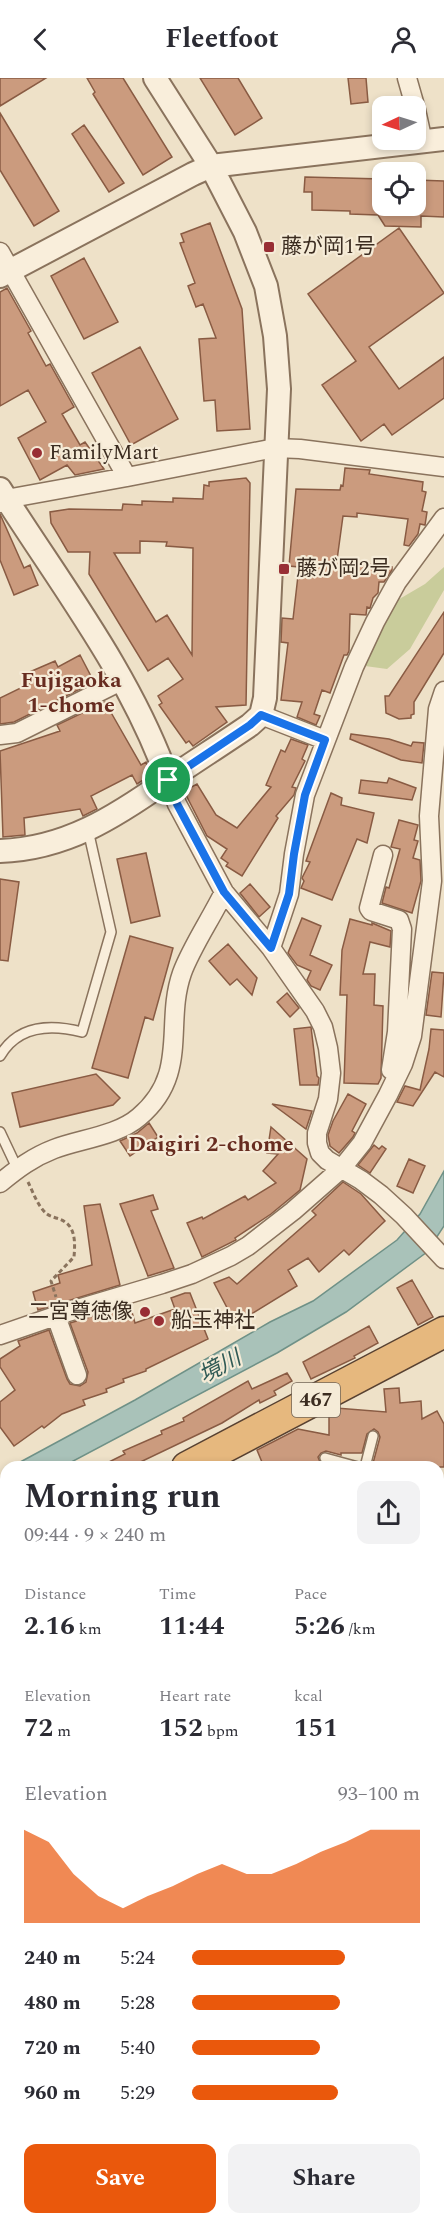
<!DOCTYPE html>
<html lang="en">
<head>
<meta charset="utf-8">
<style>
  :root { --surface:#fff; --page:#f2f2f3; --text:#2b2b33; --muted:#7c7c81; --accent:#ea580c }
  body { margin:0; font-family:Spectral,"Noto Sans JP",serif; background:var(--page); color:var(--text); height:100vh; display:flex; flex-direction:column; font-size:22px; white-space:nowrap }
  * { box-sizing:border-box; margin:0 }
  p { font-size:20px; color:var(--muted) }
  .icon { flex:none; width:33px; height:33px; fill:none; stroke:currentColor; stroke-width:2; stroke-linecap:round; stroke-linejoin:round }
  .map { position:relative; flex:1; overflow:hidden }
  .drawer { position:absolute; left:0px; top:1383px; width:444px; height:764px; display:flex; flex-direction:column; background:var(--surface); border-radius:18px 18px 0 0; box-shadow:0 3px 9px #0003 }
  .drawer>* { flex:none }
  .needle { width:39px; rotate:266deg }
  .buttons { position:absolute; left:372px; top:18px; display:grid; gap:12px }
  .buttons a { display:grid; place-items:center; width:54px; height:54px; border-radius:12px; background:var(--surface); box-shadow:0 3px 9px #0003; font-size:30px }
  .pin { position:absolute; display:grid; place-items:center; width:51px; height:51px; color:#fff; margin:-26px; border:3px solid #fff; border-radius:50%; box-shadow:0 2px 6px #0007 }
  .round { display:grid; place-items:center; flex:none; width:63px; height:63px; border-radius:12px; background:var(--page) }
  .summary { display:flex; align-items:center; justify-content:space-between; height:102px; padding:0 24px }
  h1 { font-size:33px; font-weight:700; line-height:45px }
  .stats { display:grid; grid-template-columns:repeat(3,1fr); gap:9px; height:102px; padding:6px 24px }
  .stats div { display:grid; align-content:center }
  .stats b { font-size:26px; font-weight:700 }
  .stats small { font-size:16px; font-weight:400 }
  .stats p { font-size:16px }
  .chart { height:168px; padding:12px 24px }
  .chart p { display:flex; justify-content:space-between }
  .chart svg { width:100%; height:108px; margin-top:6px; fill:var(--accent); opacity:.7 }
  .primary-button { display:flex; gap:12px; margin-top:auto; padding:12px 24px }
  .primary-button a { flex:1; height:69px; border-radius:12px; background:var(--accent); color:#fff; font-size:24px; font-weight:700; line-height:69px; text-align:center }
  .primary-button a+a { background:var(--page); color:var(--text) }
  ul { padding:0 24px; list-style:none; font-size:20px }
  li { display:grid; grid-template-columns:96px 72px 1fr; align-items:center; height:45px }
  li i { height:15px; border-radius:8px; background:var(--accent) }
  header { display:flex; justify-content:space-between; align-items:center; height:78px; padding:0 24px; background:var(--surface); font-size:27px; font-weight:700 }
  .map>svg:first-child { display:block }
</style>
</head>
<body>
<header><svg class="icon" aria-label="back" viewBox="0 0 24 24"><path d="M15 5l-7 7 7 7"/></svg>Fleetfoot<svg class="icon" aria-label="person" viewBox="0 0 24 24"><circle cx="12" cy="8" r="4"/><path d="M4 21q1-7 8-7t8 7"/></svg></header>
<div class="map">
<svg width="444" height="2146" viewBox="0 0 444 2146">
  <rect width="100%" height="100%" fill="#eee1c8"/>
  <path fill="#c9cc9b" d="M444 489V512L410 571 387 591 365 588 396 523 425 506Z
    M6 1966V2054H0V1968Z"/>
  <path fill="#a9c2b9" stroke="#6f9187" stroke-width="1.5" d="M444 1093V1148L427 1174 346 1234 277 1275 62 1389H11L135 1322 270 1244 313 1223 397 1162 420 1136Z"/>
  <path fill="#cb9b7e" stroke="#895b43" stroke-width="1.5" fill-rule="evenodd" d="M0 0H46L0 28Z
    M87 0H123L172 79 143 97 93 16 95 14Z
    M200 0H238L262 40 235 57Z
    M348 0H366L368 24 351 26Z
    M0 35 59 133 34 148 0 92Z
    M84 47 124 105 109 114 72 56Z
    M305 99 382 101V128H416V102L444 103V139L421 138V149L385 148 378 137 350 136V133L312 132V114H304Z
    M210 145 242 231 250 351 217 353 215 322 204 323 199 261 216 260 203 226 196 229 188 208 195 205 180 165 184 164 181 156Z
    M399 150 444 215 369 269 399 311 444 279V320L392 357 384 346 361 363 322 307 356 283 308 216Z
    M84 180 118 244 84 261 51 198Z
    M7 210 31 253 28 255 46 288 50 286 74 329 62 336 80 367 85 364 104 391 75 397 67 387 40 402 18 360 46 344 28 312 0 328V214Z
    M140 269 178 341 131 367 92 295Z
    M345 390 370 392 369 396 423 404 422 413 426 414 422 433 427 434 425 447 420 446 418 456 409 468 404 467 408 441 357 435V439L343 438 337 482 392 489V492L384 504H379L378 515 373 520 370 530 367 529 366 537 350 536 349 573 347 577H344L330 615 322 612 314 636 320 638 316 647 297 639 302 624 281 622 288 565 281 564 282 540 293 541 299 489 289 488 296 411 340 412 341 407 343 408Z
    M246 400 250 405 246 627 216 629 227 644 193 668 189 663 186 665 159 627 162 625 158 618 183 601 168 580 148 593 89 496 90 474H68L51 445 50 434 69 431 122 432 123 426 142 427V423L173 424V420L203 421 204 407 209 408V404ZM140 463 167 464 166 468 193 470 192 577 167 537 156 544 114 475H140Z
    M0 436 24 490 30 487 38 507 14 517 0 482Z
    M444 534V575L414 624V636L411 637V640L399 641 386 635 385 618H389Z
    M80 577 94 604 14 644 0 646V620L29 606 25 596 55 583 58 589Z
    M105 624 141 687 146 684 151 697 137 706 132 697 91 718 97 731 83 738 80 731 24 740 25 757 3 759 0 673 60 653 57 647Z
    M351 656 389 661 411 668 413 664 424 665 422 685 401 682 350 661Z
    M291 661 308 667 302 681 305 683 292 709 296 710 294 717 276 738 278 740 242 798 226 788 228 785 221 780 227 771 207 758 184 713 197 706 216 737 237 750 271 709 266 707 281 672 285 674Z
    M389 700 416 710 412 722 359 715 361 702 387 705Z
    M331 715 342 720 341 727 374 735 367 765 357 761 332 822 301 810 304 803 302 800 310 784 306 783Z
    M399 742 418 747 414 762 418 763 413 780 420 782 421 803 412 835 382 825 386 809 389 810 400 771 391 769Z
    M146 775 160 838 131 845 117 781Z
    M0 801 19 804 8 883 0 882Z
    M250 806 270 829 259 839 240 815Z
    M302 840 321 848 310 877 332 887 320 912 311 908 307 902 311 893 297 887 288 875Z
    M350 841 372 847V845L391 853 390 869 370 864 363 896H375L374 927 383 928 381 1000 378 1006 344 1005 347 917H340L342 872Z
    M130 858 173 870 153 942 145 939 128 1000 92 990Z
    M228 866 257 900 252 917 237 901 230 907 209 883Z
    M432 894 444 895 441 939 426 937Z
    M287 915 299 930 290 939 277 924Z
    M311 949 317 998 319 1000 318 1007H300L294 951Z
    M431 951 444 952V999L435 994 413 1028 397 1024 405 1008 420 1012 429 971Z
    M96 996 120 1020 113 1027 20 1049 12 1015Z
    M348 1016 366 1026 352 1053 355 1055 353 1059 339 1075 330 1068 328 1057 333 1043Z
    M272 1026 312 1033 306 1051Z
    M149 1045 158 1059 130 1078 120 1063 137 1055Z
    M271 1049 307 1081 300 1112 271 1136 235 1160 236 1162 202 1179 187 1145 202 1139 203 1141 245 1118 248 1122 276 1105 263 1093 278 1076 267 1075Z
    M374 1067 379 1071 382 1068 386 1071 370 1095 358 1087Z
    M409 1081 425 1088 413 1115 397 1108Z
    M343 1104 361 1116 385 1143 349 1177 344 1172 319 1194 308 1180 288 1192 297 1208 245 1240 243 1236 233 1241 214 1205 229 1199 237 1206 316 1137 312 1133Z
    M153 1117 158 1131 151 1133 174 1190 148 1198 120 1126Z
    M100 1126 120 1207 38 1232 33 1214 60 1205 58 1197 92 1187 84 1128Z
    M412 1202 433 1239 418 1247 397 1210Z
    M185 1215H190L208 1261 146 1291V1293L123 1301 124 1304 106 1311 107 1314 83 1322 85 1327 62 1336 44 1350 42 1348 14 1368 0 1349V1324L15 1312 0 1289V1281L20 1268 18 1263 49 1252 67 1301 70 1306 80 1308 86 1304 88 1294 70 1245 130 1227 135 1245 175 1231 171 1220Z
    M369 1248 378 1265 354 1278 355 1280 311 1301 303 1284Z
    M287 1295 292 1303 274 1313 276 1317 260 1325 259 1322 222 1345 130 1389H99L125 1376 123 1373 162 1356 161 1353 184 1343 183 1340 248 1303 252 1311Z
    M399 1310 400 1325 421 1323 422 1341 437 1333 444 1346V1389H372L380 1359 378 1354 374 1351 367 1356 362 1375H341V1377L326 1373 321 1375 318 1379 320 1384 332 1389H264L257 1372 298 1351 329 1357V1334L336 1330 386 1334 384 1311Z"/>
  <g fill="none" stroke-linecap="round" stroke-linejoin="round">
    <defs>
      <path id="service" d="M0 978C18 947 51 946 82 954L111 854 88 752
        M0 1054 17 1090
        M325 1380 358 1389
        M365 1389 373 1358
        M438 1645 444 1646
        M438 1729 444 1732
        M438 1773 444 1776"/>
      <path id="minor" d="M407 0 415 28
        M416 32 423 64
        M0 174 127 399 275 370 300 371 444 389
        M0 425 6 421 127 399
        M261 637 325 662
        M0 657 17 655 123 602
        M168 702 177 726 224 814 271 870 315 933 323 949 328 970 331 995 328 1021 317 1055V1065L320 1075 327 1082 361 1102 381 1117 404 1138 444 1181
        M383 777 369 830 371 833 399 842 402 851 397 954 391 992
        M271 870 289 816 294 776 305 717 354 589 375 544 397 504 444 440
        M0 1105C17 1091 33 1079 54 1071 80 1061 117 1058 139 1039 190 996 164 946 182 895 191 870 212 839 224 814
        M56 1238 77 1297
        M0 1257 61 1236 162 1206 192 1196 231 1178 248 1168 293 1133 342 1090 362 1065 388 1017 403 986 412 958 432 803 429 738 438 631 444 613
        M438 1421 444 1425
        M438 1540 444 1543
        M0 1704 6 1699
        M438 1840 444 1824
        M0 1893 6 1892
        M438 1905H444
        M438 2047H444"/>
      <path id="tertiary" d="M0 198 193 96 211 88 444 61
        M0 411C60 506 130 595 168 702
        M0 773C65 771 115 739 166 703 194 684 222 666 250 647L261 637 265 620 279 311 275 258 266 208 245 154 211 88 155 0"/>
      <path id="primary" d="M0 1721 6 1727
        M394 2140 399 2146"/>
      <path id="trunk" d="M187 1389 444 1254
        M0 1484 6 1481"/>
    </defs>
    <use href="#service" stroke="#8a735d" stroke-width="12"/>
    <use href="#minor" stroke="#8a735d" stroke-width="21"/>
    <use href="#tertiary" stroke="#8a735d" stroke-width="26"/>
    <use href="#primary" stroke="#584131" stroke-width="32"/>
    <use href="#trunk" stroke="#584131" stroke-width="33"/>
    <path stroke="#8a735d" stroke-width="3" stroke-dasharray="4.5 3" stroke-linecap="butt" d="M28 1104C33 1114 38 1129 47 1136 52 1140 60 1140 65 1144 76 1151 75 1167 74 1179L51 1203 56 1219"/>
    <use href="#service" stroke="#f9eedb" stroke-width="9"/>
    <use href="#minor" stroke="#f9eedb" stroke-width="18"/>
    <use href="#tertiary" stroke="#f9eedb" stroke-width="22"/>
    <use href="#primary" stroke="#f0d3a1" stroke-width="28"/>
    <use href="#trunk" stroke="#e6b87e" stroke-width="30"/>
  </g>
  <g fill="none" stroke-linecap="round" stroke-linejoin="round">
    <defs>
      <path id="route" d="M261 637 325 662 305 717 294 776 289 816 271 870 224 814 177 726 168 702 250 647Z"/>
    </defs>
    <use href="#route" stroke="#fff" stroke-width="12"/>
    <use href="#route" stroke="#1a73e8" stroke-width="8"/>
  </g>
  <g fill="#982e34" stroke="#f5ebd7" stroke-width="2">
    <rect x="263" y="163" width="12" height="12" rx="3"/>
    <circle cx="37" cy="375" r="6"/>
    <rect x="278" y="485" width="12" height="12" rx="3"/>
    <circle cx="145" cy="1234" r="6"/>
    <circle cx="159" cy="1243" r="6"/>
  </g>
  <g text-anchor="middle" dominant-baseline="central" stroke-width="4.5" stroke-linejoin="round" paint-order="stroke">
    <rect fill="#f5ebd7" stroke="#736557" stroke-width="1.5" x="292" y="1305" width="48" height="34" rx="4.5"/>
    <g font-size="20" font-weight="bold" fill="#3b2c20">
      <text x="316" y="1322">467</text>
    </g>
    <g font-size="21" fill="#3b2c20" stroke="#f5ebd7" text-anchor="start">
      <text x="281" y="169">藤が岡1号</text>
      <text x="49" y="375">FamilyMart</text>
      <text x="296" y="491">藤が岡2号</text>
      <text x="133" y="1234" text-anchor="end">二宮尊徳像</text>
      <text x="171" y="1243">船玉神社</text>
    </g>
    <g font-size="22" font-weight="bold" fill="#672c20" stroke="#f5ebd7">
      <text x="71" y="602">Fujigaoka<tspan x="71" dy="25">1-chome</tspan></text>
      <text x="211" y="1066">Daigiri 2-chome</text>
    </g>
    <g font-size="22" font-style="italic" fill="#305a55" stroke="#f5ebd7">
      <text transform="translate(220 1289) rotate(-28)">境川</text>
    </g>
  </g>
</svg>
<div class="buttons">
<a><svg class="needle" viewBox="-14 -14 28 28"><path d="M0-13l5 13h-10z" fill="#e53935"/><path d="M0 13l5-13h-10z" fill="#7c7c81"/></svg></a>
<a><svg class="icon" aria-label="locate" viewBox="0 0 24 24"><circle cx="12" cy="12" r="6"/><path d="M12 2v4M12 18v4M2 12h4M18 12h4"/></svg></a>
</div>
<div class="pin" style="left:168px;top:702px;background:#1e9e55"><svg class="icon" aria-label="arrive" viewBox="0 0 24 24"><path d="M6 21V4h12l-3 4 3 4H6"/></svg></div>
<section class="drawer">
<div class="summary"><div><h1>Morning run</h1><p>09:44 · 9 × 240 m</p></div><a class="round"><svg class="icon" aria-label="share" viewBox="0 0 24 24"><path d="M12 15V3M7 8l5-5 5 5M5 13v7h14v-7"/></svg></a></div>
<div class="stats">
<div><p>Distance</p><b>2.16<small> km</small></b></div>
<div><p>Time</p><b>11:44</b></div>
<div><p>Pace</p><b>5:26<small> /km</small></b></div>
</div>
<div class="stats">
<div><p>Elevation</p><b>72<small> m</small></b></div>
<div><p>Heart rate</p><b>152<small> bpm</small></b></div>
<div><p>kcal</p><b>151</b></div>
</div>
<div class="chart"><p><span>Elevation</span>93–100 m</p>
<svg viewBox="0 0 160 44" preserveAspectRatio="none"><path d="M0 44V6L10 11L20 24L30 33L40 38L50 33L60 29L70 24L80 20L90 24L100 24L110 20L120 15L130 11L140 6L150 6L160 6V44z"/></svg>
</div>
<ul>
<li><b>240 m</b>5:24<i style="width:67%"></i></li>
<li><b>480 m</b>5:28<i style="width:65%"></i></li>
<li><b>720 m</b>5:40<i style="width:56%"></i></li>
<li><b>960 m</b>5:29<i style="width:64%"></i></li>
</ul>
<div class="primary-button"><a>Save</a><a>Share</a></div>
</section>
</div>
</body>
</html>
